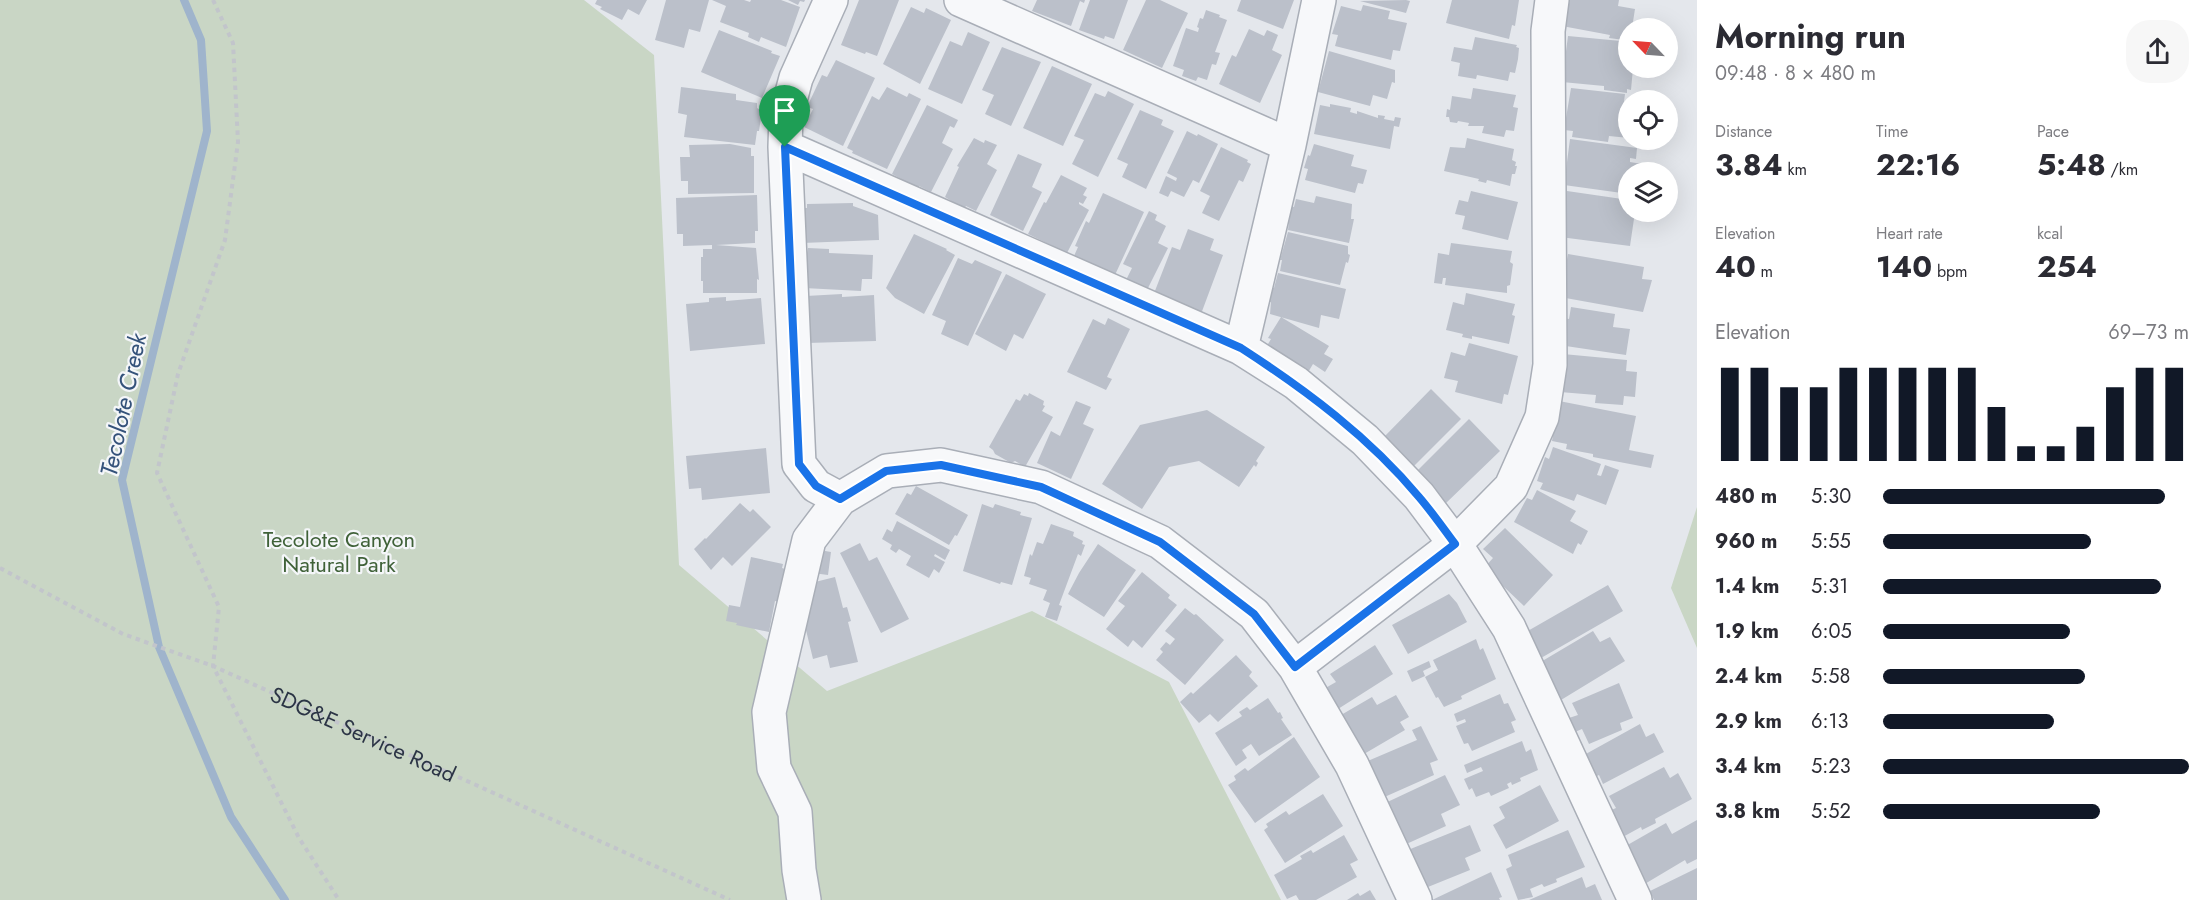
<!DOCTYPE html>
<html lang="en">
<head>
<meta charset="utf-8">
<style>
  :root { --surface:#fff; --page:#f7f7f7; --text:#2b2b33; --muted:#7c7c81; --accent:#111827 }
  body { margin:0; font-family:Jost,sans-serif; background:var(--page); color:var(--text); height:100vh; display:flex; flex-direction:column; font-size:22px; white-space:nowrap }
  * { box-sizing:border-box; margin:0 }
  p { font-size:20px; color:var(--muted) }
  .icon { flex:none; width:33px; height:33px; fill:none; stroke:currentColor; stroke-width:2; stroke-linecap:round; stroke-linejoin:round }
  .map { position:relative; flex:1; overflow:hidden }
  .sheet { display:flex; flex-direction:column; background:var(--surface); width:510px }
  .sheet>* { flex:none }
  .needle { width:39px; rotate:295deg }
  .controls { position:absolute; left:1618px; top:18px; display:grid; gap:12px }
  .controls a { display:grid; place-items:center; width:60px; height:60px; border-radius:50%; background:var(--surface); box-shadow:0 6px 24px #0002; font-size:30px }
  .pin { position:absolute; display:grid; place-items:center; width:51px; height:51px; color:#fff; margin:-62px -26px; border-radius:50% 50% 50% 0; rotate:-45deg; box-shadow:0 0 6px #0007 }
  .pin .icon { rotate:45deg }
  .round { display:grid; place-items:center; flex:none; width:63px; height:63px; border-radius:24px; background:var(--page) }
  .head { display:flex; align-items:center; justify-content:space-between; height:102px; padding:0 18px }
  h1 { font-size:33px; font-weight:700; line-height:45px }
  .stats { display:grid; grid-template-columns:repeat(3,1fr); gap:9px; height:102px; padding:6px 18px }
  .stats div { display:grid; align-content:center }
  .stats b { font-size:30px; font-weight:700 }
  .stats small { font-size:16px; font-weight:400 }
  .stats p { font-size:16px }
  .chart { height:168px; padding:12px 18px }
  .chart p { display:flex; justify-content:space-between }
  .chart svg { width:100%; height:108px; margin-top:6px; stroke:var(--accent); stroke-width:6 }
  ul { padding:0 18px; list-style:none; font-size:20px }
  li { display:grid; grid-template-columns:96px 72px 1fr; align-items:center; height:45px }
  li i { height:15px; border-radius:8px; background:var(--accent) }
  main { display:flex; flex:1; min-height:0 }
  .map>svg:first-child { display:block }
</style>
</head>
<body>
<main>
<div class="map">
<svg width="1697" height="900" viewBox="0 0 1697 900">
  <rect width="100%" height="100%" fill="#e4e7ec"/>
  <path fill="#c9d6c5" d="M0 0H584L654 55 679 565 827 691 1032 611 1169 682 1281 900H0Z
    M1697 507V648L1671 588Z"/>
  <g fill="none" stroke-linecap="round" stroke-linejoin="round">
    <path stroke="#9fb4cc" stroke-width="8" d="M184 0 201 40 207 131 122 480 159 647 231 817 285 900"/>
  </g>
  <path fill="#bbc0ca" d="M597 0H647L639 15 628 9 622 20 600 9 602 7 595 4Z
    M666 0H709L700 32 689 29 684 48 655 40Z
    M712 0H744L750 2 751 0H781L800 7 786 47 761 37 759 42 748 37 749 33 720 22 726 6Z
    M788 0H805L804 2 800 1 798 5Z
    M859 0H899L877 56 866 52 865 54 841 45Z
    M1037 0H1085L1084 3 1080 1 1071 26 1032 11Z
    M1090 0H1128L1114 39 1105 36 1104 39 1079 30Z
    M1146 0H1160L1188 13 1162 68 1123 50Z
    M1241 0H1294L1283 29 1237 11Z
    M1406 0 1410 1 1406 13 1360 1Z
    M1452 0H1519L1515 26 1512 25 1509 39 1446 23Z
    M1570 0H1619L1618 6 1635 9 1632 28H1629V39L1624 38V40L1609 38 1610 35 1562 26Z
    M1363 5 1390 11 1388 19 1407 23 1400 51 1393 50 1391 60 1335 46 1338 35 1332 34 1341 6 1361 11Z
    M911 7 924 13 926 8 951 20 920 84 883 64Z
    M1206 10 1220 15 1219 17 1227 20 1215 52 1220 53 1216 65 1212 64 1207 80 1198 77 1196 81 1182 76 1184 70 1173 66 1186 28 1198 32 1199 28 1197 27 1200 18 1203 19Z
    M1249 29 1264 36 1267 30 1278 35 1272 50 1282 55 1260 103 1219 84 1232 55 1236 57Z
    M719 30 772 51 771 53 780 56 762 98 701 72Z
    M968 32 990 42 962 104 928 89 950 41 962 46Z
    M1568 36 1621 41 1620 45H1623V51L1629 52V68H1633L1631 90 1627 89V93L1604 90V86L1562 82Z
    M1475 37 1517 45 1516 47 1519 48 1518 59 1515 73 1510 72 1508 81 1477 75 1476 79 1458 76 1460 63 1451 61 1454 47 1472 50Z
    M1002 47 1041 62 1011 126 985 114 994 95 982 90Z
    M1329 51 1395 70V83L1392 82 1387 99 1373 95 1370 106 1318 92Z
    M836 60 875 78 843 146 804 127 813 109 807 107 822 75 827 77Z
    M1052 66 1092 84 1063 146 1023 128Z
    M681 87 736 94V100L757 103V108L762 111 759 131H757L755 145 684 137 687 115 678 113Z
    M887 87 907 97 909 93 921 99 887 169 852 153 853 151 847 148 872 96 879 100Z
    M1473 88 1516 95 1513 107 1518 108 1514 131 1506 130 1504 137 1482 133 1484 126H1468L1469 123 1458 121 1457 123 1450 122 1449 117H1446L1447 109 1450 110 1452 96 1471 99Z
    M1571 88 1625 94 1623 109 1629 110V138L1609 136 1608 142 1572 137 1573 131 1564 130Z
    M1108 91 1134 104 1098 177 1072 164 1084 140 1074 136 1095 93 1105 97Z
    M1330 104 1351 108 1350 112 1357 114V111L1378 118V115L1385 116 1384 119 1394 121 1395 117 1401 118 1399 127 1394 126 1390 149 1314 134 1320 105 1330 107Z
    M927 105 958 120 954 128 950 126 942 143 953 149 931 192 919 186 918 188 892 174Z
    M1140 110 1163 120 1161 125 1174 131 1146 189 1122 177 1128 164 1117 159Z
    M1187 131 1197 136 1198 134 1218 144 1199 183 1193 180 1184 197 1171 191 1168 197 1159 193 1166 176 1176 181 1177 178 1167 173Z
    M974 138 984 143 985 140 997 145 987 164 997 170 976 211 966 206 964 209 945 197 959 167 957 166Z
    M1467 138 1514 149 1512 160 1516 162 1515 166H1517L1515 174H1512L1510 186 1487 180 1486 183 1478 181 1479 179 1444 171 1450 147 1465 148Z
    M1570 139 1637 148 1636 159 1630 158V162L1642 164 1640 172H1629V194L1564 185Z
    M730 144 751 148V156H754V193L688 194V181H681L680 157H690L689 145Z
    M1314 144 1354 155 1351 166 1367 170 1363 184 1358 183 1355 193 1305 180 1308 169 1304 168 1308 155 1310 156Z
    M1221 147 1248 160 1247 162 1251 164 1243 182 1239 180 1219 221 1202 213 1210 196 1200 191Z
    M1018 154 1042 164 1032 187 1042 192 1023 231 990 215Z
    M1061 175 1087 188 1083 195 1087 197 1083 204 1079 202V204L1089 210 1067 253 1028 234 1044 202 1046 203Z
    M1471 191 1518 202 1508 240 1462 229 1465 216 1455 214 1459 200 1468 202Z
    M1567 191 1629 200V212H1635L1630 246 1560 237Z
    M1103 193 1144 212 1115 275 1074 256 1078 247 1075 246 1086 221 1089 223Z
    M757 195 758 231H755V243L716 245 756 248 759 280 757 279V293H703V281H701V257H703V249H712V245L683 246V234H677L676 198Z
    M1316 196 1352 204 1351 219H1354L1349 243 1288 230 1291 206 1294 207 1296 199 1314 203Z
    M853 203V206L878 215 879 240 802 243 803 208H807V204Z
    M1149 211 1157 215 1155 220 1166 226 1158 243 1168 248 1147 290 1126 280 1132 268 1123 264Z
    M1188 229 1214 239 1210 250 1223 255 1201 314 1153 296 1172 247 1180 250Z
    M1288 232 1348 246V254L1350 255 1348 263 1346 262 1340 285 1280 271 1282 260H1280Z
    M914 234 947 249 946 250 955 255 924 314 895 298 886 288Z
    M1451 243 1512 251 1510 262 1513 264 1510 285 1507 286V293L1445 285 1446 278H1443L1442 284 1434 283 1438 253 1449 255Z
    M808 248 829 249V253L873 255 872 279H862L861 291 804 288 803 253H807Z
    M1568 254 1644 267 1642 279 1652 280 1643 312 1560 297Z
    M958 258 972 264 975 260 1002 272 968 346 941 334 946 321 932 315Z
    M1278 273 1346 289 1339 319 1321 315 1319 328 1270 314 1271 302H1268L1271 287 1274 288Z
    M1006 274 1046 294 1023 339 1014 334 1006 351 975 334Z
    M1466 293 1515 304 1512 315 1515 316 1509 344 1472 336V339L1462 337 1463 334 1446 330 1453 302 1464 305Z
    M842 294V297L874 295 876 341 807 343 806 296Z
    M726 297V301L761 298 765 344 690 351 686 304 709 302V298Z
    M1571 307 1615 314 1613 327 1630 329 1626 355 1559 345 1564 318 1569 319Z
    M1281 317 1329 346 1324 354 1333 359 1325 372 1313 364 1307 374 1265 349 1271 339 1268 338Z
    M1108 318 1130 329 1107 377 1112 379 1106 390 1067 372 1093 319 1105 325Z
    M1469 343 1518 356 1508 395 1504 394 1502 404 1455 392 1458 381 1444 378 1451 352 1465 356Z
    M1563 354 1627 360 1626 371 1637 372 1635 397 1624 396 1623 405 1595 403 1596 395 1560 392Z
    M1431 389 1461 419 1414 466 1384 437Z
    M1029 393 1044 401 1043 405 1045 406 1042 411 1053 417 1025 467 1015 461 1011 463 995 454 993 450 989 447 1016 399 1020 401 1024 394 1028 396Z
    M1076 401 1091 407 1083 424 1094 429 1071 479 1037 463 1051 431 1060 436Z
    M1559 401 1636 416 1629 450 1654 455 1651 468 1593 457V454L1566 449 1567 444 1552 441Z
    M1207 410 1265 447 1256 461 1258 463 1256 467 1254 465 1239 487 1199 461 1169 467 1142 509 1102 484 1140 425Z
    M1469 419 1500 451 1445 504 1412 476Z
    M1553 447 1601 464 1597 475 1601 476 1605 465 1619 470 1606 505 1577 494 1574 501 1540 489 1543 483 1537 481 1545 457 1549 459Z
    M766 448 770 493 702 500 701 488 689 489 686 456Z
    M916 486 968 515 957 536 955 535 949 545 895 514 907 493 911 495Z
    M1537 490 1576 511 1570 521 1588 531 1581 545 1578 543 1573 554 1514 522 1527 498 1532 500Z
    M740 503 750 512 753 509 771 527 732 566 723 557 711 570 694 549 705 538 706 539Z
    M982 504 993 508 995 504 1021 512 1020 515 1032 518 1012 585 1001 582 1000 584 963 571Z
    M897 521 950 550 945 560 935 554 934 556 945 562 939 573 934 569 929 578 906 565 911 556 899 549 896 553 890 549 892 545 882 539 887 529 892 532Z
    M1051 524 1074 532 1073 536 1083 541 1082 544 1085 545 1081 556 1078 554 1059 605 1062 606 1057 621 1045 617 1050 603 1043 600 1047 590 1029 584 1031 578 1024 576 1030 554 1032 556 1037 542 1043 544Z
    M1505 528 1553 575 1524 606 1484 568 1493 558 1483 549Z
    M860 543 869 561 877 557 909 619 881 633 840 553Z
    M1098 544 1136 570 1104 617 1068 594 1079 573Z
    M808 548 831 552 828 575 805 572Z
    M751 557 783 564 782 568 791 571 784 603 775 601 769 632 736 625 737 623 726 621 729 605 740 607Z
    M1142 572 1170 595 1168 598 1177 605 1142 648 1133 640 1128 647 1106 629 1125 606 1118 601Z
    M835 577 843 608 847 607 851 621 848 622 858 662 830 668 827 655 813 659 805 626 807 584Z
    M1608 585 1623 611 1541 658 1526 632Z
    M1449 594 1457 603 1467 622 1408 654 1392 625Z
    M1185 608 1194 615 1196 614 1224 640 1185 685 1156 660 1163 652 1160 649 1166 642 1170 645 1175 639 1165 631Z
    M1593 631 1600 642 1610 637 1625 661 1561 700 1539 663Z
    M1476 639 1480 650 1483 648 1496 679 1461 696 1462 699 1444 707 1438 697 1436 698 1425 677 1438 670 1433 660Z
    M1375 645 1393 674 1338 709 1322 690 1336 682 1330 674Z
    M1236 655 1252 672 1249 676 1258 686 1218 722 1210 714 1199 723 1180 702 1191 692 1193 694Z
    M1429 661 1431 667 1423 671 1425 676 1412 682 1407 671Z
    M1619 683 1633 718 1620 723 1622 730 1589 744 1582 729 1575 732 1569 718 1578 715 1572 703Z
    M1500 694 1504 704 1508 703 1516 720 1511 722 1515 732 1472 751 1468 743 1464 744 1456 726 1466 722 1465 719 1457 722 1454 714Z
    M1396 695 1409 717 1400 722 1405 730 1364 754 1341 715 1372 697 1377 705Z
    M1268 698 1278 713 1280 712 1283 718 1281 719 1292 735 1259 756 1251 744 1242 750 1247 758 1236 766 1215 733 1242 716 1239 712 1247 707 1250 710Z
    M1640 724 1646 737 1654 733 1664 752 1603 784 1599 775 1593 778 1584 755Z
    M1421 726 1438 760 1430 763 1434 775 1380 799 1363 763 1417 740 1412 730Z
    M1294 737 1320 777 1255 823 1228 785 1236 780 1234 776 1245 768 1248 771Z
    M1522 741 1526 752 1531 749 1538 770 1520 778 1521 781 1512 785 1511 782 1507 784 1509 788 1491 796 1489 792 1476 797 1472 788 1469 790 1464 779 1483 771 1481 767 1467 773 1464 765Z
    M1664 767 1670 778 1678 773 1692 799 1655 819 1656 823 1642 830 1641 827 1621 838 1607 812 1616 808 1609 796Z
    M1445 775 1460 805 1441 814 1446 826 1402 846 1381 805Z
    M1540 785 1559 821 1506 849 1493 825 1505 818 1499 807Z
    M1323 794 1343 826 1285 863 1264 830 1268 827 1266 824 1286 811 1289 815Z
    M1697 820V859L1687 864 1685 860 1643 885 1624 847 1666 823 1672 834Z
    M1470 825 1481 851 1465 858 1470 870 1418 891 1403 852Z
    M1568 830 1585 867 1556 879 1557 882 1544 887 1542 884 1530 889 1533 897 1518 900 1506 869 1512 866 1508 855Z
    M1344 835 1358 860 1350 864 1357 877 1316 900H1299L1296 895 1287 899 1274 875 1302 859 1300 856 1311 850 1313 853Z
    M1697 868V900H1654L1650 891Z
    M1491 872 1502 897 1499 898 1500 900H1432Z
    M1582 877 1586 888 1595 884 1602 900H1529Z
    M1370 890 1376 900H1347L1358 893 1360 896Z"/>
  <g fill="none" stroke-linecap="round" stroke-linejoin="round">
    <defs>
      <path id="minor" d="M831 0 796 78 786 115 785 147 799 464 816 486 840 499 887 471 941 465 1041 487 1160 542 1254 614 1295 667 1352 765 1415 900
        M961 0 1289 145
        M785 147 1241 348 1296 383 1365 440 1419 496 1455 544 1509 628 1635 900
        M1241 348 1289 145 1319 0
        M1295 667 1455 544 1511 487 1542 417 1550 365 1548 31 1552 0
        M804 900 799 870 795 812 774 768 769 712 809 540 840 499"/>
    </defs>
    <use href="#minor" stroke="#a9aeb7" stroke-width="36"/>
    <g stroke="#c2c5cb" stroke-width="4" stroke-dasharray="4.5 4.5" stroke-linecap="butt">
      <path d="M213 0 233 43 238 142 225 240 178 374 157 473 219 607 213 666 299 838 339 900"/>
      <path id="s1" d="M0 568 123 634 213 666 730 900"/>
    </g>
    <use href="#minor" stroke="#f7f8fa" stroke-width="33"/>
  </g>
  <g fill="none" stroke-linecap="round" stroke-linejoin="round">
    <defs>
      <path id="route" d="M785 147 1241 348C1306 390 1369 437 1419 497 1432 512 1443 528 1455 544L1295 667 1254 614 1160 542 1041 487 941 465 886 471 840 499 816 486 799 464Z"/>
    </defs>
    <use href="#route" stroke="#fff" stroke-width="12"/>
    <use href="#route" stroke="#1a73e8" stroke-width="8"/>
  </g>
  <g text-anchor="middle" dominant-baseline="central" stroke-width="4.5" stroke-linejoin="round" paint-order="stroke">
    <g font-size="22" fill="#3f6138" stroke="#f4f6f9">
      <text x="339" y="539">Tecolote Canyon<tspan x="339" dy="25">Natural Park</tspan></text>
    </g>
    <g font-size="22" fill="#2b3445" stroke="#f4f6f9">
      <text stroke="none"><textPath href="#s1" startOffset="400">SDG&amp;E Service Road</textPath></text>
    </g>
    <g font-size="24" font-style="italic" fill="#34527a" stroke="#f4f6f9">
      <text transform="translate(123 405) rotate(-78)">Tecolote Creek</text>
    </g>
  </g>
</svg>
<div class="controls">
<a><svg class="needle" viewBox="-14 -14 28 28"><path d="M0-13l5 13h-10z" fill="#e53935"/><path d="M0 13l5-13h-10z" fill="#7c7c81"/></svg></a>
<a><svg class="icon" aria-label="locate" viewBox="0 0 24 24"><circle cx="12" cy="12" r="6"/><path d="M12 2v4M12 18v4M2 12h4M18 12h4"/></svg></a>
<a><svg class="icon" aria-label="layers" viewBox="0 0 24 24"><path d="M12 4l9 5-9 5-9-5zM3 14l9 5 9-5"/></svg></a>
</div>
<div class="pin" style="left:785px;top:147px;background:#1e9e55"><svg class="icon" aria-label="arrive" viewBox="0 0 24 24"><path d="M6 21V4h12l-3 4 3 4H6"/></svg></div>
</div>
<section class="sheet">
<div class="head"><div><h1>Morning run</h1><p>09:48 · 8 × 480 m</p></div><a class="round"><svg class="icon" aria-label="share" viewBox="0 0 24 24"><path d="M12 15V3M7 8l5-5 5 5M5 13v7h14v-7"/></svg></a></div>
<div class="stats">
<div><p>Distance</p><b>3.84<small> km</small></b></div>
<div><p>Time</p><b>22:16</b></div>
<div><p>Pace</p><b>5:48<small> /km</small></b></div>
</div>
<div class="stats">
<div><p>Elevation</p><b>40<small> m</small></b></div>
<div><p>Heart rate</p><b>140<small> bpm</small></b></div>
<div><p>kcal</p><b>254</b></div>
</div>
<div class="chart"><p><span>Elevation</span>69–73 m</p>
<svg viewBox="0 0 160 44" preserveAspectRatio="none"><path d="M5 44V6M15 44V6M25 44V14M35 44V14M45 44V6M55 44V6M65 44V6M75 44V6M85 44V6M95 44V22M105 44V38M115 44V38M125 44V30M135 44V14M145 44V6M155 44V6"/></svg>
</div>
<ul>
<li><b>480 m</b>5:30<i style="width:92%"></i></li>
<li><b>960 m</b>5:55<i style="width:68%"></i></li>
<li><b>1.4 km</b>5:31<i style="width:91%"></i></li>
<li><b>1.9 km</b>6:05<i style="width:61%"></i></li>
<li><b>2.4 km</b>5:58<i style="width:66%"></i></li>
<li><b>2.9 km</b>6:13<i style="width:56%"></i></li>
<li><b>3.4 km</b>5:23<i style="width:100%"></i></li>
<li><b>3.8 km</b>5:52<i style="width:71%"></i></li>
</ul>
</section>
</main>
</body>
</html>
